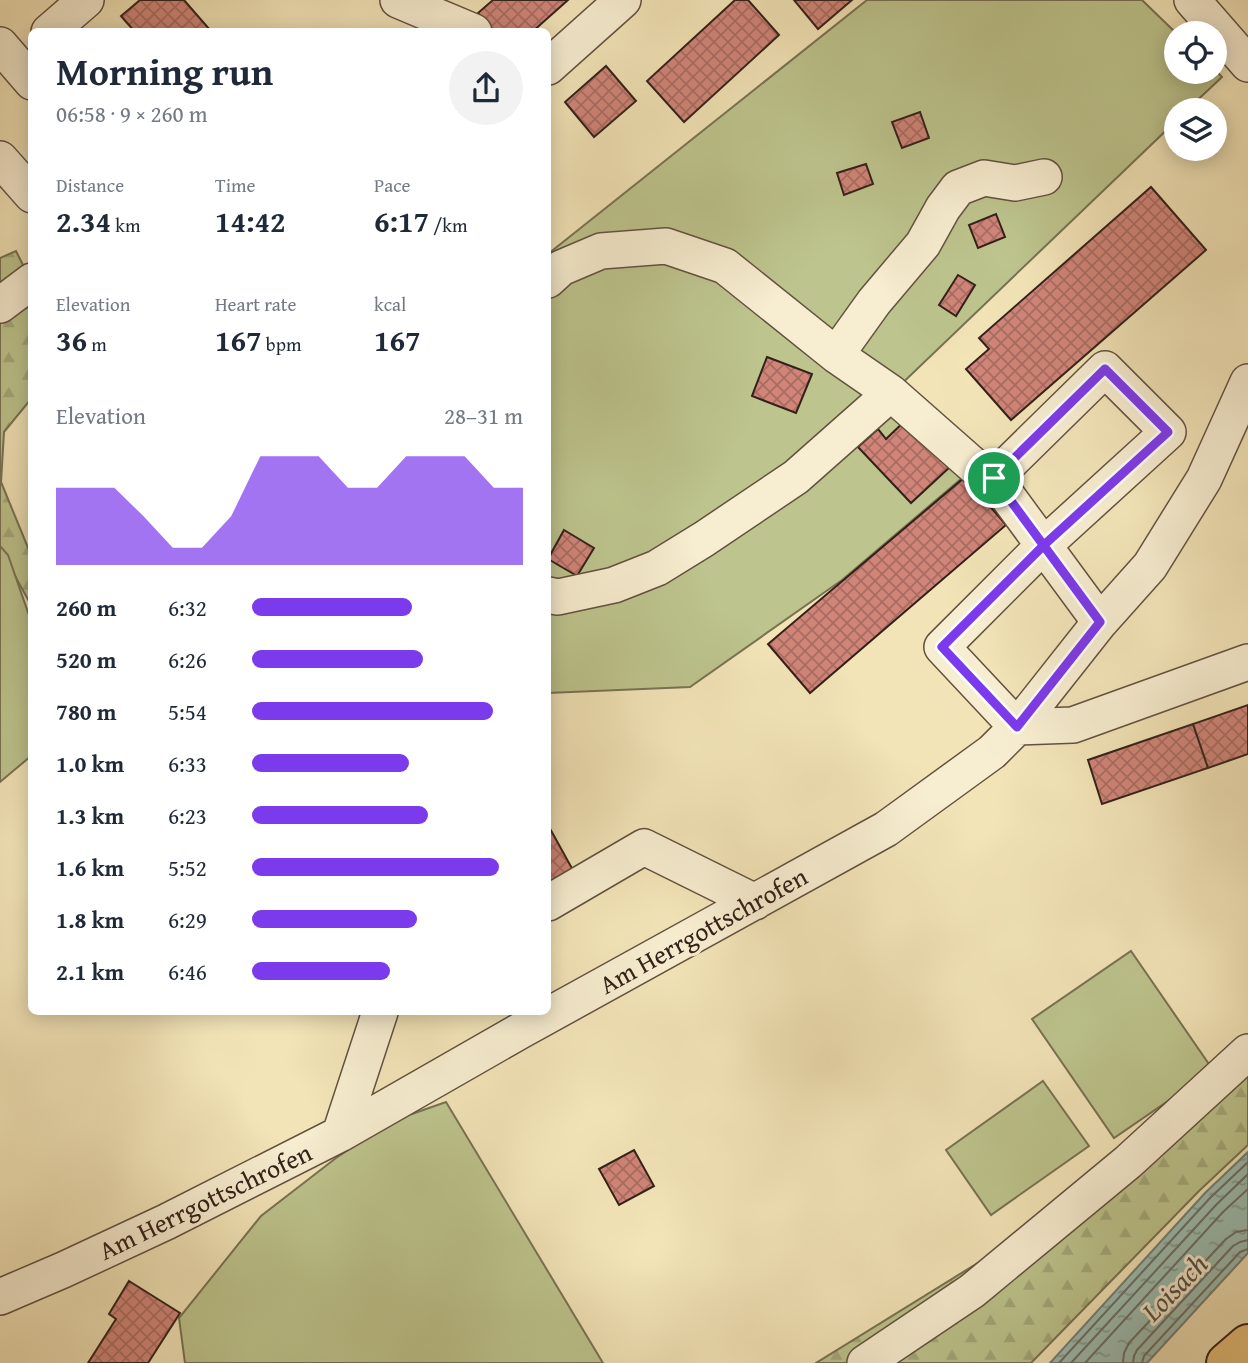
<!DOCTYPE html>
<html lang="en">
<head>
<meta charset="utf-8">
<style>
  :root { --surface:#fff; --page:#f2f2f3; --text:#1f2937; --muted:#747a83; --accent:#7c3aed }
  body { margin:0; font-family:"Gentium Book Plus",serif; background:var(--page); color:var(--text); height:100vh; display:flex; flex-direction:column; font-size:26px; white-space:nowrap }
  * { box-sizing:border-box; margin:0 }
  p { font-size:23px; color:var(--muted) }
  .icon { flex:none; width:38px; height:38px; fill:none; stroke:currentColor; stroke-width:2; stroke-linecap:round; stroke-linejoin:round }
  .map { position:relative; flex:1; overflow:hidden }
  .details { position:absolute; left:28px; top:28px; width:523px; height:987px; display:flex; flex-direction:column; background:var(--surface); border-radius:10px; box-shadow:0 4px 18px #0003 }
  .details>* { flex:none }
  .fabs { position:absolute; left:1164px; top:21px; display:grid; gap:14px }
  .fabs a { display:grid; place-items:center; width:63px; height:63px; border-radius:50%; background:var(--surface); box-shadow:0 4px 18px #0003; font-size:35px }
  .pin { position:absolute; display:grid; place-items:center; width:60px; height:60px; color:#fff; margin:-30px; border:4px solid #fff; border-radius:50%; box-shadow:0 2px 7px #0007 }
  .round { display:grid; place-items:center; flex:none; width:74px; height:74px; border-radius:37px; background:var(--page) }
  .headline { display:flex; align-items:center; justify-content:space-between; height:119px; padding:0 28px }
  h1 { font-size:38px; font-weight:600; line-height:52px }
  .stats { display:grid; grid-template-columns:repeat(3,1fr); gap:10px; height:119px; padding:7px 28px }
  .stats div { display:grid; align-content:center }
  .stats b { font-size:30px; font-weight:600 }
  .stats small { font-size:19px; font-weight:400 }
  .stats p { font-size:19px }
  .chart { height:196px; padding:14px 28px }
  .chart p { display:flex; justify-content:space-between }
  .chart svg { width:100%; height:126px; margin-top:7px; fill:var(--accent); opacity:.7 }
  ul { padding:0 28px; list-style:none; font-size:23px }
  li { display:grid; grid-template-columns:112px 84px 1fr; align-items:center; height:52px }
  li i { height:18px; border-radius:9px; background:var(--accent) }
  .map>svg:first-child { display:block }
</style>
</head>
<body>
<div class="map">
<svg width="1248" height="1363" viewBox="0 0 1248 1363">
  <defs>
    <pattern id="forest-firs" width="22" height="20" patternUnits="userSpaceOnUse" patternTransform="scale(1.75)"><rect width="22" height="20" fill="#bdc48d"/><path d="M5 1l3.5 6h-7zM16 11l3.5 6h-7z" fill="#a3a879"/></pattern>
    <pattern id="water-ripples" width="26" height="14" patternUnits="userSpaceOnUse" patternTransform="scale(1.75)"><rect width="26" height="14" fill="#9cbeb3"/><path d="M2 4q2-2 4 0t4 0M15 11q2-2 4 0t4 0" fill="none" stroke="#809a91"/></pattern>
    <pattern id="building-cross-hatch" width="8" height="8" patternUnits="userSpaceOnUse" patternTransform="scale(1.75)"><rect width="8" height="8" fill="#d08578"/><path d="M0 0l8 8M0 8l8-8" fill="none" stroke="#a96c62"/></pattern>
  </defs>
  <rect width="100%" height="100%" fill="#f2e4b7"/>
  <filter id="stains"><feTurbulence type="fractalNoise" baseFrequency=".00286" numOctaves="4"/><feColorMatrix values="0 0 0 0 .2 0 0 0 0 .09 0 0 0 0 .02 0 0 0 .5 -.17"/></filter>
  <radialGradient id="worn" r=".72"><stop offset=".6" stop-color="#630" stop-opacity="0"/><stop offset="1" stop-color="#630" stop-opacity=".3"/></radialGradient>
  <path fill="url(#forest-firs)" stroke="#787253" stroke-width="2" d="M16 251 31 281V399L4 432 1 482 31 555V605L0 549V258Z
    M1248 1061V1145L1199 1191 1031 1363H816L989 1256Z"/>
  <path fill="#bdc48d" stroke="#787253" stroke-width="2" d="M867 0H1142L1176 33V72H1214L1215 70 1222 77 1187 110H1176V121L892 393 975 467 842 580 690 687 548 693V254Z
    M0 546 8 555 31 621V756L0 782Z
    M1131 951 1213 1070 1114 1138 1032 1019Z
    M1043 1081 1089 1146 991 1215 946 1150Z
    M446 1102 603 1363H185L179 1318 261 1216 336 1158 392 1121Z"/>
  <path fill="url(#water-ripples)" stroke="#727f75" stroke-width="2" d="M1248 1152V1253L1147 1363H1050L1205 1193Z"/>
  <g fill="none" stroke-linecap="round" stroke-linejoin="round">
    <path stroke="#686f66" stroke-width="2" d="M1059 1363 1210 1198 1248 1162
      M1071 1363 1216 1205 1248 1174
      M1085 1363 1223 1212 1248 1189
      M1123 1363 1124 1353 1129 1343 1226 1239 1236 1232 1248 1230
      M1133 1363 1134 1356 1137 1350 1233 1246 1240 1242 1248 1240
      M1142 1363 1144 1356 1240 1252 1248 1249"/>
  </g>
  <path fill="url(#building-cross-hatch)" stroke="#332019" stroke-width="2" d="M140 0H184L210 30 208 32H135L121 16Z
    M493 0H568L532 32H495L478 13Z
    M735 0H748L779 35 684 122 647 81Z
    M794 0H852L818 29Z
    M606 66 636 101 594 137 565 102Z
    M920 112 929 138 902 148 892 122Z
    M866 164 873 184 844 195 837 173Z
    M1151 187 1206 250 1011 420 966 369 989 349 979 338Z
    M996 214 1005 237 978 248 969 225Z
    M958 275 975 285 956 316 939 305Z
    M767 357 812 374 796 413 752 396Z
    M907 419 951 466 911 503 858 447 878 429 886 439Z
    M965 477 1006 525 810 693 768 644Z
    M564 530 594 548 577 576 548 559Z
    M1248 705V754L1208 768 1193 724Z
    M1193 724 1208 768 1102 804 1088 760Z
    M548 825 574 872 548 886Z
    M634 1150 654 1186 619 1205 599 1169Z
    M129 1281 180 1313 148 1363H88L116 1319 109 1314Z"/>
  <g fill="none" stroke-linecap="round" stroke-linejoin="round">
    <defs>
      <path id="minor" d="M398 0 474 32
        M1192 0 1248 64
        M49 32 86 0
        M0 45 32 82
        M548 67 623 0
        M0 159 32 195
        M548 280 561 268 601 251 666 246 725 266 836 355 891 393 975 467 994 478 1100 622
        M0 305 32 281
        M836 355 874 302 923 244 943 208 958 188 984 178 1015 183 1044 177
        M994 478 1105 369 1168 432 1044 545 942 647 1017 727 1073 725 1248 662
        M548 595 558 597 614 585 657 568 704 539 796 477 891 393
        M548 903 644 847 755 902
        M340 1134 380 1012
        M0 1297 63 1270 166 1222 340 1134 520 1031 886 829 992 752 1017 727 1100 622 1150 566 1204 479 1248 382
        M865 1363 972 1291 1128 1162 1248 1052"/>
      <path id="major" d="M1226 1363 1248 1344"/>
    </defs>
    <use href="#minor" stroke="#635140" stroke-width="38"/>
    <use href="#major" stroke="#332019" stroke-width="42"/>
    <use href="#minor" stroke="#f7edd0" stroke-width="35"/>
    <use href="#major" stroke="#e9c27c" stroke-width="38"/>
  </g>
  <g fill="none" stroke-linecap="round" stroke-linejoin="round">
    <defs>
      <path id="route" d="M994 478 1100 622 1017 727 942 647 1044 545 1168 432 1105 369 994 478"/>
    </defs>
    <use href="#route" stroke="#fff" stroke-width="14"/>
    <use href="#route" stroke="#7c3aed" stroke-width="9"/>
  </g>
  <g text-anchor="middle" dominant-baseline="central" stroke-width="6" stroke-linejoin="round" paint-order="stroke">
    <g font-size="26" fill="#332019" stroke="#f7edd0">
      <text transform="translate(703 930) rotate(-29)">Am Herrgottschrofen</text>
      <text transform="translate(205 1201) rotate(-26)">Am Herrgottschrofen</text>
    </g>
    <g font-size="28" font-style="italic" fill="#524f47" stroke="#f7edd0">
      <text transform="translate(1174 1287) rotate(-46)">Loisach</text>
    </g>
  </g>
  <rect width="100%" height="100%" filter="url(#stains)"/>
  <rect width="100%" height="100%" fill="url(#worn)"/>
</svg>
<div class="fabs">
<a><svg class="icon" aria-label="locate" viewBox="0 0 24 24"><circle cx="12" cy="12" r="6"/><path d="M12 2v4M12 18v4M2 12h4M18 12h4"/></svg></a>
<a><svg class="icon" aria-label="layers" viewBox="0 0 24 24"><path d="M12 4l9 5-9 5-9-5zM3 14l9 5 9-5"/></svg></a>
</div>
<div class="pin" style="left:994px;top:478px;background:#1e9e55"><svg class="icon" aria-label="arrive" viewBox="0 0 24 24"><path d="M6 21V4h12l-3 4 3 4H6"/></svg></div>
<section class="details">
<div class="headline"><div><h1>Morning run</h1><p>06:58 · 9 × 260 m</p></div><a class="round"><svg class="icon" aria-label="share" viewBox="0 0 24 24"><path d="M12 15V3M7 8l5-5 5 5M5 13v7h14v-7"/></svg></a></div>
<div class="stats">
<div><p>Distance</p><b>2.34<small> km</small></b></div>
<div><p>Time</p><b>14:42</b></div>
<div><p>Pace</p><b>6:17<small> /km</small></b></div>
</div>
<div class="stats">
<div><p>Elevation</p><b>36<small> m</small></b></div>
<div><p>Heart rate</p><b>167<small> bpm</small></b></div>
<div><p>kcal</p><b>167</b></div>
</div>
<div class="chart"><p><span>Elevation</span>28–31 m</p>
<svg viewBox="0 0 160 44" preserveAspectRatio="none"><path d="M0 44V17L10 17L20 17L30 27L40 38L50 38L60 27L70 6L80 6L90 6L100 17L110 17L120 6L130 6L140 6L150 17L160 17V44z"/></svg>
</div>
<ul>
<li><b>260 m</b>6:32<i style="width:59%"></i></li>
<li><b>520 m</b>6:26<i style="width:63%"></i></li>
<li><b>780 m</b>5:54<i style="width:89%"></i></li>
<li><b>1.0 km</b>6:33<i style="width:58%"></i></li>
<li><b>1.3 km</b>6:23<i style="width:65%"></i></li>
<li><b>1.6 km</b>5:52<i style="width:91%"></i></li>
<li><b>1.8 km</b>6:29<i style="width:61%"></i></li>
<li><b>2.1 km</b>6:46<i style="width:51%"></i></li>
</ul>
</section>
</div>
</body>
</html>
